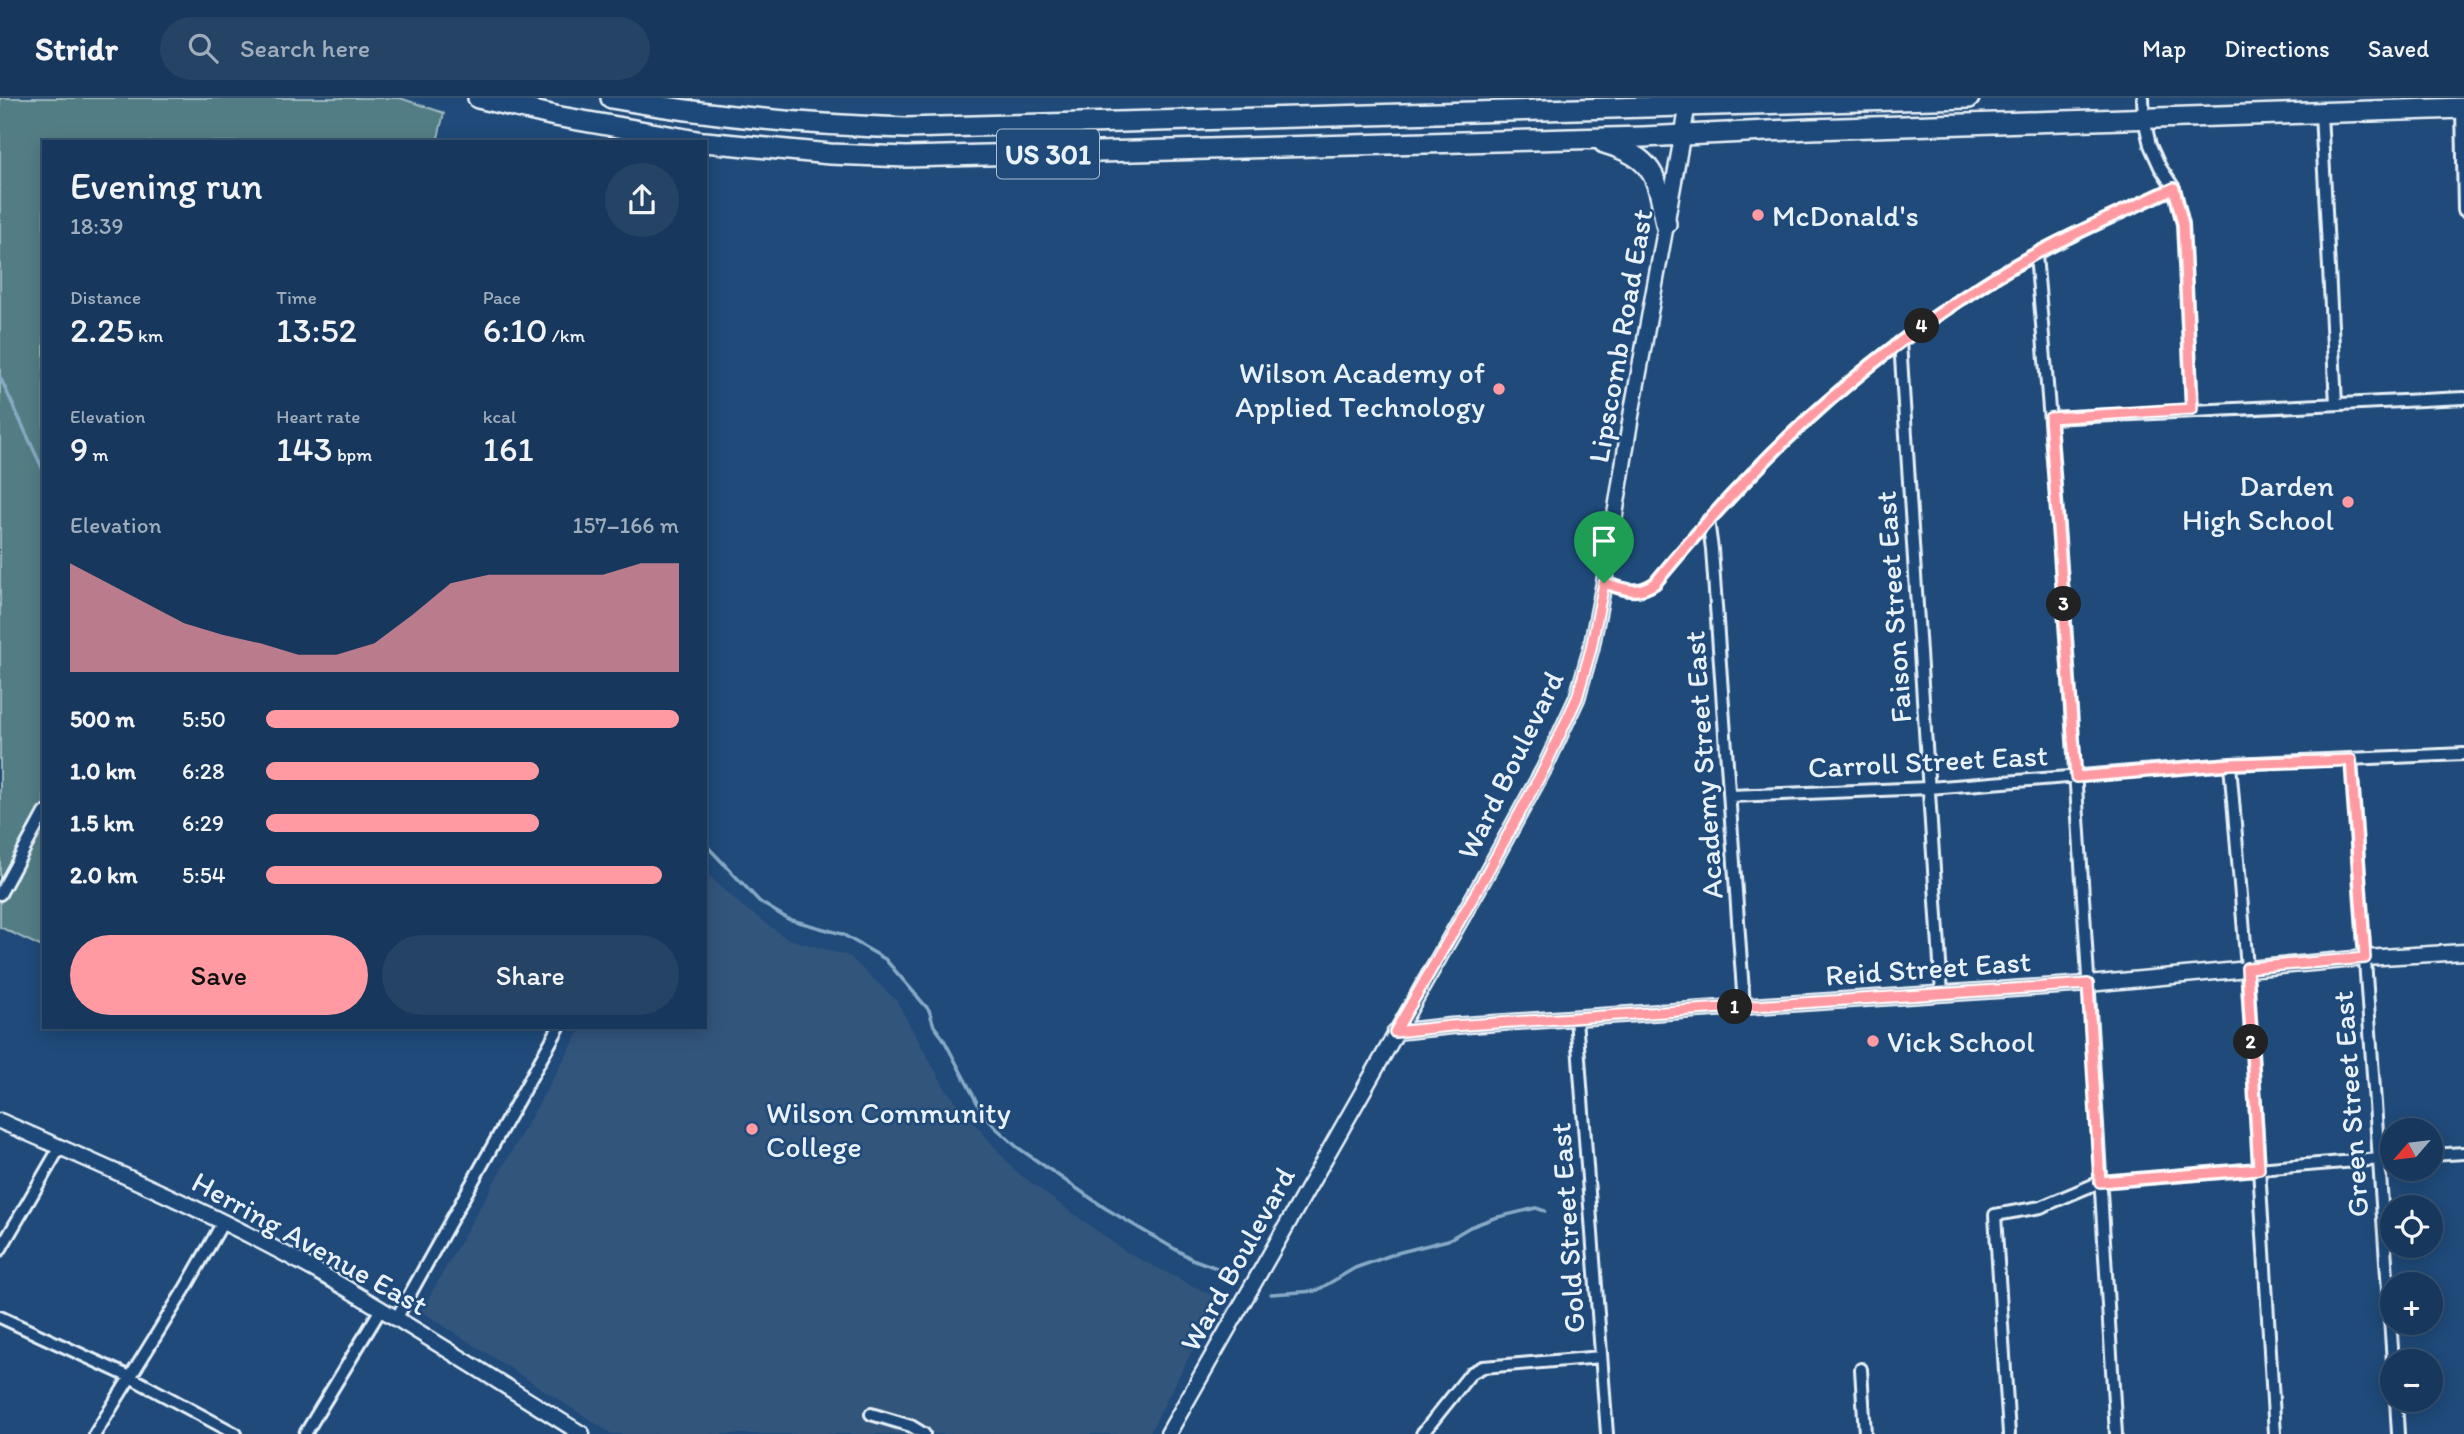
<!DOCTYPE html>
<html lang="en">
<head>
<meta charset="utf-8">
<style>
  :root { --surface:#17385c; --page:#244365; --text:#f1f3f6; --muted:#9eacbb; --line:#365272; --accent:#ff9aa2 }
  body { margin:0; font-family:Itim,sans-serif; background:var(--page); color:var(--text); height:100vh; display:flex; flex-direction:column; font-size:26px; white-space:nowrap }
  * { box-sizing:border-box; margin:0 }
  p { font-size:23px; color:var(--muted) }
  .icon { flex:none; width:38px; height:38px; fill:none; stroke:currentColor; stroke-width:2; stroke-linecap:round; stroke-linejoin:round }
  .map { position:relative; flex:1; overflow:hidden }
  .sheet { position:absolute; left:42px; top:42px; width:665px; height:889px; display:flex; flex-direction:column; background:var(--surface); border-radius:0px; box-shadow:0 4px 18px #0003,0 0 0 2px var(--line) }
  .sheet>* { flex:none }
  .needle { width:46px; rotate:242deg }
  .controls { position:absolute; left:2380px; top:1020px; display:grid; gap:14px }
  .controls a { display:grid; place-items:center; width:63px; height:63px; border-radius:50%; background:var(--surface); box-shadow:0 4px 18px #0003,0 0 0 2px var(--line); font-size:35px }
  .pin { position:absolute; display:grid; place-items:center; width:60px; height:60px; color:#fff; margin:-72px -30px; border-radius:50% 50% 50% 0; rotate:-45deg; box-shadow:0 0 7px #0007 }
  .pin .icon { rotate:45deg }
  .km { position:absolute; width:35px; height:35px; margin:-18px; border-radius:50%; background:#222; color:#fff; font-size:19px; line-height:35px; text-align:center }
  .round { display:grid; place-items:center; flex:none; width:74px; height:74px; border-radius:37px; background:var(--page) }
  .summary { display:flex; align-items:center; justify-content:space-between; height:119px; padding:0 28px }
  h1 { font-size:38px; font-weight:600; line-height:52px }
  .stats { display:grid; grid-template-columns:repeat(3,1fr); gap:10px; height:119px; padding:7px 28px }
  .stats div { display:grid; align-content:center }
  .stats b { font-size:35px; font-weight:600 }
  .stats small { font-size:19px; font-weight:400 }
  .stats p { font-size:19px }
  .chart { height:196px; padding:14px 28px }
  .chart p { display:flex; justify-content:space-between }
  .chart svg { width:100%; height:126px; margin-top:7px; fill:var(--accent); opacity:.7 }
  .action { display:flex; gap:14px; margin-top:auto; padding:14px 28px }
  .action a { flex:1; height:80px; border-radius:42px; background:var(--accent); color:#111; font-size:28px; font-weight:600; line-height:80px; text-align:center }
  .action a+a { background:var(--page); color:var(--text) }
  ul { padding:0 28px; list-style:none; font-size:23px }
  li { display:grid; grid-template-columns:112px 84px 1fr; align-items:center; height:52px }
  li i { height:18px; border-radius:9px; background:var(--accent) }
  header { display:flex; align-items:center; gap:42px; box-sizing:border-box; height:98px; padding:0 35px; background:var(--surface); border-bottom:2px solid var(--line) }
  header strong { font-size:33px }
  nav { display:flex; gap:38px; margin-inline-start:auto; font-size:24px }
  .search { width:490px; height:63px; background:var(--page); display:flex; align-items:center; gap:18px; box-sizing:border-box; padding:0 24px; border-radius:38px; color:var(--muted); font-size:26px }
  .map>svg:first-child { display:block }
</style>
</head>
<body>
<header>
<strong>Stridr</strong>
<div class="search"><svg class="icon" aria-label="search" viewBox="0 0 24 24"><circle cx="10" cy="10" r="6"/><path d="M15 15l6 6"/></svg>Search here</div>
<nav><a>Map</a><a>Directions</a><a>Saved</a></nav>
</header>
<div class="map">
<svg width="2464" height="1336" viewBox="0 0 2464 1336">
  <rect width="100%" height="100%" fill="#1f4a7a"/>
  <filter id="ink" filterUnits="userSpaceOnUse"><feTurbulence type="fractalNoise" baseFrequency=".0143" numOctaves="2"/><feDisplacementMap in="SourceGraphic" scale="14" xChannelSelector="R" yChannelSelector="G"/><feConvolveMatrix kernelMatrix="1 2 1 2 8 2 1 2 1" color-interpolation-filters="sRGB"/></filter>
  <g filter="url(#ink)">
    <path fill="#32547b" d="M705 774 742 808 786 840 849 858 896 902 945 990 1014 1072 1126 1154 1219 1201 1149 1336H612L421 1213 582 929H705Z"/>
    <path fill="#537d84" stroke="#9eb7be" stroke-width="2" d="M0 0H400L444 15 437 44H44V850L0 829Z"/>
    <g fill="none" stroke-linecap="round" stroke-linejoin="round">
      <path stroke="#87aac5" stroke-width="3.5" d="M0 279 44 374
        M705 746 760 804 788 821 842 836 885 861 929 912 934 928 943 940 982 1014 996 1030 1017 1049 1105 1110 1144 1133 1192 1161 1233 1176
        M1271 1196 1316 1193 1355 1170 1397 1155 1448 1142 1470 1129 1494 1120 1536 1110 1545 1113"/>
      <defs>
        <path id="street" d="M2143 0 2144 21 2150 47 2160 69 2174 90 2183 126 2192 311
          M2462 10 2464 112
          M2321 15 2336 306
          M2036 157C2071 549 2091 943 2116 1336
          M1900 244 1942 896
          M2050 320 2464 300
          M1708 422 1712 451 1744 908
          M1604 485C1625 491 1636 498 1655 485 1754 365 1852 270 1984 186 2043 148 2110 120 2174 90
          M2351 661 2393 1264
          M2230 666 2247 870 2275 1336
          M1730 698 1929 690 2230 666 2464 656
          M0 796 44 715
          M1576 920 1607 1336
          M2431 1057 2464 1055
          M0 1152 60 1049
          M0 1219 130 1279 236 1336
          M396 1221 559 929
          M1861 1271 1865 1336
          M2396 1302 2398 1336
          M871 1316 911 1328 924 1336
          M95 1336 186 1189 223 1124
          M305 1336 381 1211
          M1422 1336 1471 1275 1483 1269 1601 1259
          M2009 1336 1995 1117 2041 1109 2100 1084 2392 1060"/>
        <path id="secondary" d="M1395 934 1451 928 2088 886 2365 860 2464 854
          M0 1023C108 1070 217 1117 320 1175 409 1226 495 1282 582 1336
          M1168 1336 1478 791 1545 669 1577 600 1591 551 1604 485 1631 318 1689 1"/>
        <path id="highway" d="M478 0 555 18 703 44
          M611 0C709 18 807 27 906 30L1969 0
          M705 44 830 56 906 59 1026 56 1643 39 1811 31 2464 10
          M1604 45C1654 60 1657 77 1666 126"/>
      </defs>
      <use href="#street" stroke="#e8f1f8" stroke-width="16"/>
      <use href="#secondary" stroke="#e8f1f8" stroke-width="19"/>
      <use href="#highway" stroke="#e8f1f8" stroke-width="24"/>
      <use href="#street" stroke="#1f4a7a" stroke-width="10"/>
      <use href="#secondary" stroke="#1f4a7a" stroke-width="14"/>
      <use href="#highway" stroke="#1f4a7a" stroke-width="19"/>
    </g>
  </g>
  <g fill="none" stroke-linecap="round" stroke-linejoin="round" filter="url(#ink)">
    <defs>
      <path id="route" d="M2174 90 2183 126 2192 311 2050 320 2076 679 2230 666 2351 662 2365 860 2247 870 2259 1071 2100 1084 2088 886 1451 928 1395 934 1478 791 1545 669 1577 600 1591 551 1604 485C1625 491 1636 498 1655 485 1754 365 1852 270 1984 186 2043 148 2110 120 2174 90Z"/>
    </defs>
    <use href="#route" stroke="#fff" stroke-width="14"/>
    <use href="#route" stroke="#ff9aa2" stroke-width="9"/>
  </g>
  <g fill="#ff9aa2" stroke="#1f4a7a" stroke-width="2.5">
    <circle cx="1758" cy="117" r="7"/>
    <circle cx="1499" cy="291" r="7"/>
    <circle cx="2348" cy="404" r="7"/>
    <circle cx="1873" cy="943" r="7"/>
    <circle cx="752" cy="1031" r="7"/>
  </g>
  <g text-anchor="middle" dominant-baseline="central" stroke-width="5" stroke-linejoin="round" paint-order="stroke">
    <rect fill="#1f4a7a" stroke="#acbfd2" stroke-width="2" x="997" y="31.5" width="102" height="49" rx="5"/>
    <g font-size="28" font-weight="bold" fill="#e8f1f8">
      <text x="1048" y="56">US 301</text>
    </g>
    <g font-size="30" fill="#e8f1f8" stroke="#1f4a7a" text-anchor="start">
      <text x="1772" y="117">McDonald's</text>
      <text x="1485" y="274" text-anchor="end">Wilson Academy of<tspan x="1485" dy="34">Applied Technology</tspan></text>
      <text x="2334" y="387" text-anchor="end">Darden<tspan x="2334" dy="34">High School</tspan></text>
      <text x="1887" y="943">Vick School</text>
      <text x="766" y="1014">Wilson Community<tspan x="766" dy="34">College</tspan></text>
    </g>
    <g font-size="30" fill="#e8f1f8" stroke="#1f4a7a">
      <text transform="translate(1620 238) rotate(-80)">Lipscomb Road East</text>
      <text transform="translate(1893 509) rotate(-94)">Faison Street East</text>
      <text transform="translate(1928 663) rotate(-3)">Carroll Street East</text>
      <text transform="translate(1510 667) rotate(-64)">Ward Boulevard</text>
      <text transform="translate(1703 667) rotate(-94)">Academy Street East</text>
      <text transform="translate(1928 870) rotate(-4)">Reid Street East</text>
      <text transform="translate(2350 1006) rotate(-94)">Green Street East</text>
      <text transform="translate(1567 1130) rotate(-94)">Gold Street East</text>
      <text transform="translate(310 1145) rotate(29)">Herring Avenue East</text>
      <text transform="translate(1237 1161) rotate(-61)">Ward Boulevard</text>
    </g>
  </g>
</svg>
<div class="controls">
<a><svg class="needle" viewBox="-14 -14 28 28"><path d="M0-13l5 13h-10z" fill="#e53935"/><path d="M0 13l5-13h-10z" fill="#9eacbb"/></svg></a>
<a><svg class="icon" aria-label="locate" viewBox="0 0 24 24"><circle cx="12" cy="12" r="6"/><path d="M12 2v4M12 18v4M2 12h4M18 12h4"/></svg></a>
<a>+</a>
<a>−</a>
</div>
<div class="pin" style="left:1604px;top:485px;background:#1e9e55"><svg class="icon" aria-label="arrive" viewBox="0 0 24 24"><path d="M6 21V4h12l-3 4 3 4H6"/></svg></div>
<b class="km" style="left:1735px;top:909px">1</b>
<b class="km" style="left:2251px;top:944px">2</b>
<b class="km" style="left:2064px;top:506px">3</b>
<b class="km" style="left:1922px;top:228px">4</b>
<section class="sheet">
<div class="summary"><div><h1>Evening run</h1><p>18:39</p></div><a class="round"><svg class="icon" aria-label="share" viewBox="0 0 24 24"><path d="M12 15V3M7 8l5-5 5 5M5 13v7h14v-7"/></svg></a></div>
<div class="stats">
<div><p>Distance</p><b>2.25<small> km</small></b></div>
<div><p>Time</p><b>13:52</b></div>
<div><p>Pace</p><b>6:10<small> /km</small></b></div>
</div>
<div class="stats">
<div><p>Elevation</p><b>9<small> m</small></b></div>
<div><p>Heart rate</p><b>143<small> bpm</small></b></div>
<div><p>kcal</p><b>161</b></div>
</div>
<div class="chart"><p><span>Elevation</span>157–166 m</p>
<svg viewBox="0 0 160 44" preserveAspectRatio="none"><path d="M0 44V6L10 13L20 20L30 27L40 31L50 34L60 38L70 38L80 34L90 24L100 13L110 10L120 10L130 10L140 10L150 6L160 6V44z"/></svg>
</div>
<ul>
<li><b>500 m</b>5:50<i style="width:100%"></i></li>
<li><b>1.0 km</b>6:28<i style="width:66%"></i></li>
<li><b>1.5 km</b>6:29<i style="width:66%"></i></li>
<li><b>2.0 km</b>5:54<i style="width:96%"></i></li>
</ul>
<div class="action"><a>Save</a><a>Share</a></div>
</section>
</div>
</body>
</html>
